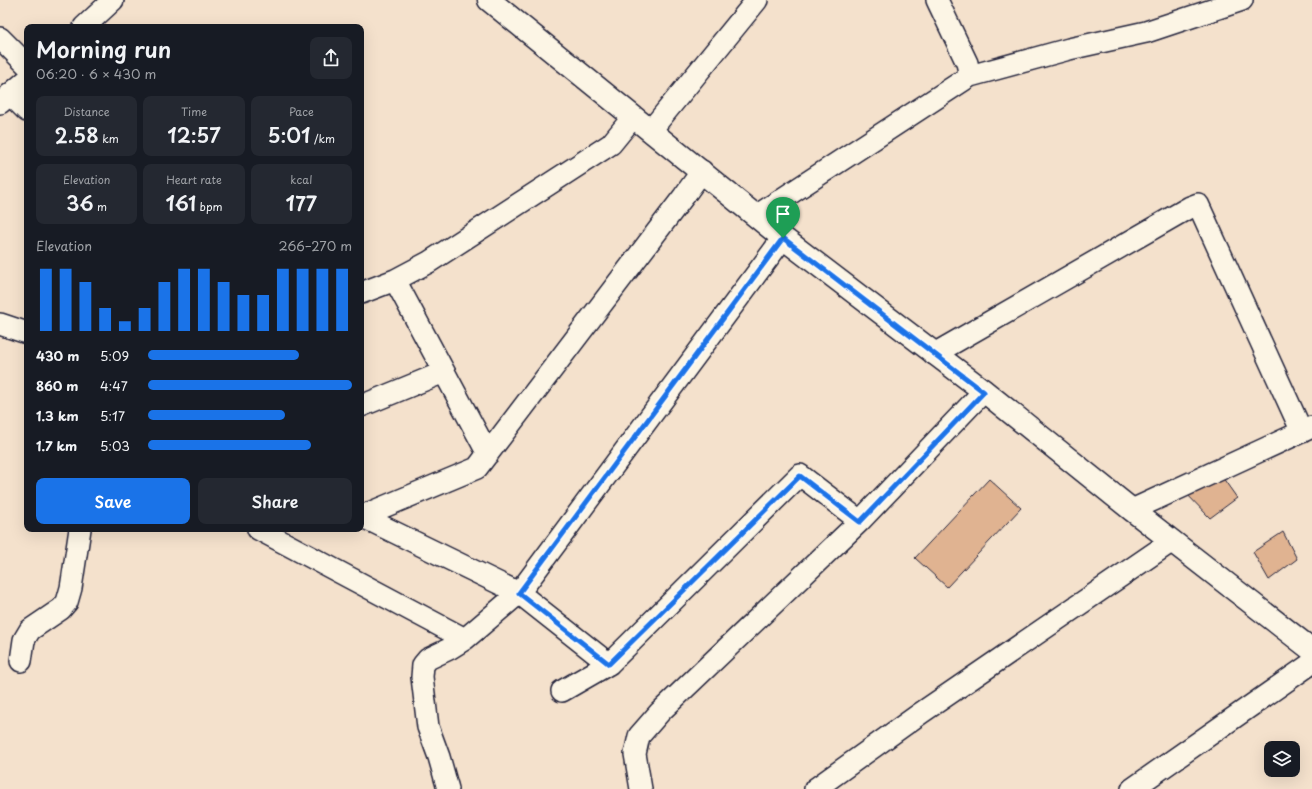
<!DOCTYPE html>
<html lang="en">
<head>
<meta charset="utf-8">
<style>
  :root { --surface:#171b24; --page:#242831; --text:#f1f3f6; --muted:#9ea1a6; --accent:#1a73e8 }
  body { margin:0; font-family:"Playpen Sans",sans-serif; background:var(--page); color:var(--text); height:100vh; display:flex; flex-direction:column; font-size:15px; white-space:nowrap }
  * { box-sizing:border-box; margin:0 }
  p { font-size:13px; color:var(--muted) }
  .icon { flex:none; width:22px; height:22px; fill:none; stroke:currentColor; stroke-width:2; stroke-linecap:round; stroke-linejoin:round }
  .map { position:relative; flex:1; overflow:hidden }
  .side { position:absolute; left:24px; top:24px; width:340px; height:508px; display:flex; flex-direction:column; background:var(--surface); border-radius:8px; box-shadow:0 4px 16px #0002 }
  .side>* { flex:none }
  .controls { position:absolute; left:1264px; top:741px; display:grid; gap:8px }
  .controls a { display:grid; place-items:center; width:36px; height:36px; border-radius:8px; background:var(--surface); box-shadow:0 4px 16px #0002; font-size:20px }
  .pin { position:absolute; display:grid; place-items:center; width:34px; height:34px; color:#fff; margin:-41px -17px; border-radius:50% 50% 50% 0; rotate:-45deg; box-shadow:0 0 4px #0007 }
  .pin .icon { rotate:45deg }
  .round { display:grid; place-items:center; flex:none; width:42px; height:42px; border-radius:8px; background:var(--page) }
  .head { display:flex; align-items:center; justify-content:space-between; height:68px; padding:0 12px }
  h1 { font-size:22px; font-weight:600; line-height:30px }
  .stats { display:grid; grid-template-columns:repeat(3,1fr); gap:6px; height:68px; padding:4px 12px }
  .stats div { display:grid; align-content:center; border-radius:8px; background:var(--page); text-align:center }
  .stats b { font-size:20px; font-weight:600 }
  .stats small { font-size:11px; font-weight:400 }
  .stats p { font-size:11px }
  .chart { height:112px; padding:8px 12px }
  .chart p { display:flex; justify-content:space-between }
  .chart svg { width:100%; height:72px; margin-top:4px; stroke:var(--accent); stroke-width:6 }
  .button { display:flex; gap:8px; margin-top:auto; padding:8px 12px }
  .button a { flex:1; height:46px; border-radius:8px; background:var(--accent); color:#fff; font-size:16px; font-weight:600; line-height:46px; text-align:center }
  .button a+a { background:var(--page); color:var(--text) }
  ul { padding:0 12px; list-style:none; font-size:13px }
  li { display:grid; grid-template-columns:64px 48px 1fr; align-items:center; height:30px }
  li i { height:10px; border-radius:5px; background:var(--accent) }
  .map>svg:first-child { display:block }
</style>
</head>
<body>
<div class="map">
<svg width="1312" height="789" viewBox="0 0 1312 789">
  <rect width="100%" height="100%" fill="#f4e1cc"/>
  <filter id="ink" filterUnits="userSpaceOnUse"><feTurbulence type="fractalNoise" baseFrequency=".025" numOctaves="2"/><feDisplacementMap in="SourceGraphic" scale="8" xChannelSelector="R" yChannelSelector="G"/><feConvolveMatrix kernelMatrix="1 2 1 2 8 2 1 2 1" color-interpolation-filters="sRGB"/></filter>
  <g filter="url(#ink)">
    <path fill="#e0b391" stroke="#22223b" d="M1218 471 1237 498 1210 518 1182 489Z
      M989 479 1021 508 947 587 915 558Z
      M1283 532 1297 559 1269 580 1253 552Z"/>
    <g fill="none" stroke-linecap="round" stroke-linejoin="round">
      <defs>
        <path id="minor" d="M84 27 113 0
          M0 38 27 65
          M970 76 1069 49 1146 32 1242 0
          M10 94 27 111
          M0 103 27 80
          M651 130 757 0
          M756 216 970 76 967 63 937 0
          M395 280 488 454
          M361 293 395 280 429 262 611 144 633 117
          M0 324 27 333
          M934 354 1190 207 1198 204 1302 432
          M361 406 444 372
          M1132 510 1312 427
          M361 516 519 593 609 664 800 475 860 521
          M362 516 477 468 684 196 702 171
          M258 529 465 639 519 593 783 238
          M21 661 24 640 30 630 61 609 67 602 71 588 80 529
          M562 691 609 664
          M448 789 439 757 428 727 422 677 423 665 428 659 449 649 465 639
          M641 789 635 754 639 736 660 712 860 521 984 391
          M815 789 921 713 1172 541
          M1132 789 1312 663"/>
        <path id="major" d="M489 0 783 238 984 391 1132 510 1312 650"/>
      </defs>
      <use href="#minor" stroke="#22223b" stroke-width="24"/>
      <use href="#major" stroke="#22223b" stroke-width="25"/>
      <use href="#minor" stroke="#fcf5e5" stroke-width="21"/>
      <use href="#major" stroke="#fcf5e5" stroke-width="22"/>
    </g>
  </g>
  <g fill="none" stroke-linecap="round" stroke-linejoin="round" filter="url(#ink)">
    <defs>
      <path id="route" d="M783 238 984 392 860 522 800 476 609 664 519 593Z"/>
    </defs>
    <use href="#route" stroke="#fff" stroke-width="8"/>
    <use href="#route" stroke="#1a73e8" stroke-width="5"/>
  </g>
</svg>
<div class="controls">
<a><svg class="icon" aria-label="layers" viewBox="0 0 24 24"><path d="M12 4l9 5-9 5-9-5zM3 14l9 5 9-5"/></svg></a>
</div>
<div class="pin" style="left:783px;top:238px;background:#1e9e55"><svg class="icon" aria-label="arrive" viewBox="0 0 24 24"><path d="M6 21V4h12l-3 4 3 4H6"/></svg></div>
<section class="side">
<div class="head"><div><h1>Morning run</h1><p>06:20 · 6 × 430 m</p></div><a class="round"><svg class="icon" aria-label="share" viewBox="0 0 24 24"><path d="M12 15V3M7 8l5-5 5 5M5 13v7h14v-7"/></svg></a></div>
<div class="stats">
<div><p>Distance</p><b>2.58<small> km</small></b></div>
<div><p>Time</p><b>12:57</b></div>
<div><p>Pace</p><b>5:01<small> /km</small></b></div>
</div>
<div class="stats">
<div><p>Elevation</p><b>36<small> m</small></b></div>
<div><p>Heart rate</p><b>161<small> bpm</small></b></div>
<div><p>kcal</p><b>177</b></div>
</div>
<div class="chart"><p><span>Elevation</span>266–270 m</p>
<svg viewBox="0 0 160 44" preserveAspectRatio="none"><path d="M5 44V6M15 44V6M25 44V14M35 44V30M45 44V38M55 44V30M65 44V14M75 44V6M85 44V6M95 44V14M105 44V22M115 44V22M125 44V6M135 44V6M145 44V6M155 44V6"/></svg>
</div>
<ul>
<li><b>430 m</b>5:09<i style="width:74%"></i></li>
<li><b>860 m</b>4:47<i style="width:100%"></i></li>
<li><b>1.3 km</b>5:17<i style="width:67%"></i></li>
<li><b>1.7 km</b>5:03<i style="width:80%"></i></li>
</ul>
<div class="button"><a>Save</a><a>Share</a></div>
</section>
</div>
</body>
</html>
